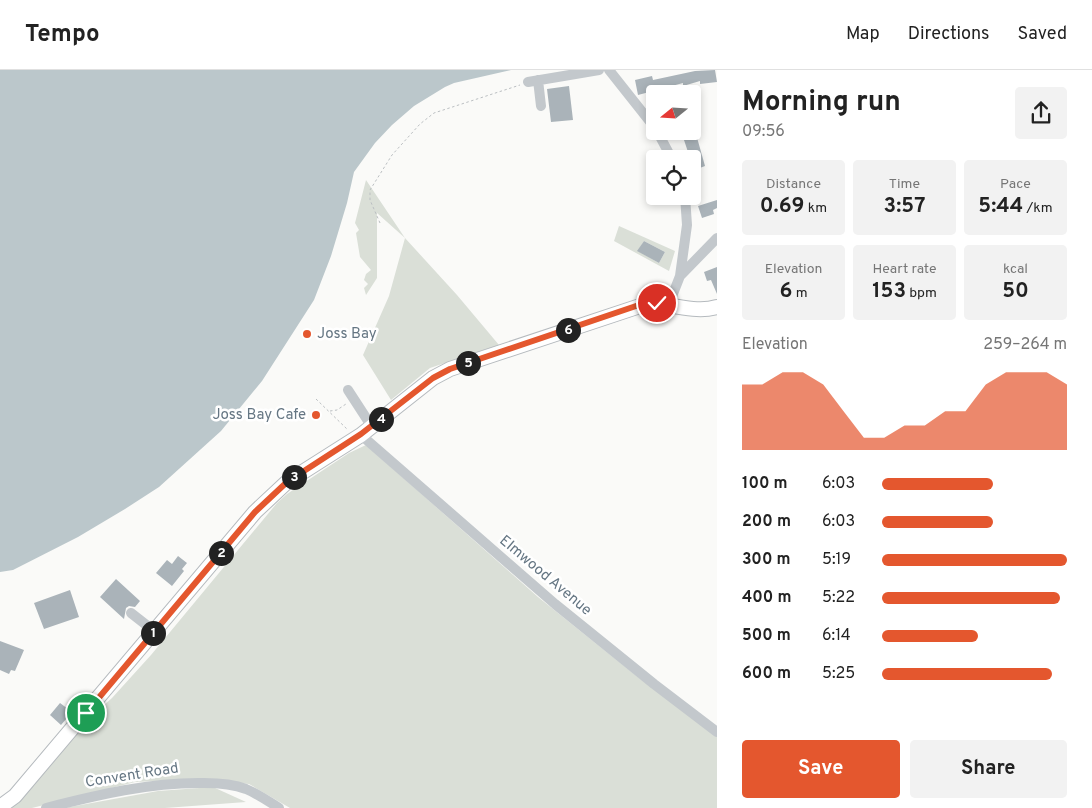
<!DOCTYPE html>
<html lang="en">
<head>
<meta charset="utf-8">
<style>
  :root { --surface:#fff; --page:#f2f2f2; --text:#222; --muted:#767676; --line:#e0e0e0; --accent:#e4572e }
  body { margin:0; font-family:Overpass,sans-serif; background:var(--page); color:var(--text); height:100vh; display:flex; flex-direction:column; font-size:19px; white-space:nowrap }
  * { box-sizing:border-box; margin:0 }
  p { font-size:16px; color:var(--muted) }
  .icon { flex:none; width:28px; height:28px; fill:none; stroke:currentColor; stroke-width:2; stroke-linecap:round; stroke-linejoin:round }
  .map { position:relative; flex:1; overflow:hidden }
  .sheet { display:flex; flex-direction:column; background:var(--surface); width:375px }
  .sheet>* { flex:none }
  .needle { width:32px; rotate:252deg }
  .tools { position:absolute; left:646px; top:15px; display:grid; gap:10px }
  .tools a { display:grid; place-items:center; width:55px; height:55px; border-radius:5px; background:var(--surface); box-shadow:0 2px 8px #0003; font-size:25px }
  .pin { position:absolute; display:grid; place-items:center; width:42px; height:42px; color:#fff; margin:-21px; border:2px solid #fff; border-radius:50%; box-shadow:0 1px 5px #0007 }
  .km { position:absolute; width:25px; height:25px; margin:-12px; border-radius:50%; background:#222; color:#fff; font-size:14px; line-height:25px; text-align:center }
  .round { display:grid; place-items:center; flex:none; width:52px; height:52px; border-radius:5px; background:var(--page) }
  .overview { display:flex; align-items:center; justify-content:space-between; height:85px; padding:0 25px }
  h1 { font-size:28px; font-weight:700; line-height:38px }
  .stats { display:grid; grid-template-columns:repeat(3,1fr); gap:8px; height:85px; padding:5px 25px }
  .stats div { display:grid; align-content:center; border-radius:5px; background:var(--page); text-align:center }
  .stats b { font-size:21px; font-weight:700 }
  .stats small { font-size:14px; font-weight:400 }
  .stats p { font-size:14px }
  .chart { height:140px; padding:10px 25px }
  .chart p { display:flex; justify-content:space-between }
  .chart svg { width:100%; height:90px; margin-top:5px; fill:var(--accent); opacity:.7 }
  .primary-button { display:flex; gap:10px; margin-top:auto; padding:10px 25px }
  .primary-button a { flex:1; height:58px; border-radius:5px; background:var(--accent); color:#fff; font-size:20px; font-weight:700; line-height:58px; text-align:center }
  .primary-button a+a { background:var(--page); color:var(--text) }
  ul { padding:0 25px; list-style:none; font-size:16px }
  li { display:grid; grid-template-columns:80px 60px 1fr; align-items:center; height:38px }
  li i { height:12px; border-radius:6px; background:var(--accent) }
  header { display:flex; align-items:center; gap:30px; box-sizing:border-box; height:70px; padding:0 25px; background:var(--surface); border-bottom:1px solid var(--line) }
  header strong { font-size:24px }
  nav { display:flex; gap:28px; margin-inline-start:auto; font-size:18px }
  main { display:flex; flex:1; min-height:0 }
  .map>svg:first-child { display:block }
</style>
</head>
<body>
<header>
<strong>Tempo</strong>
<nav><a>Map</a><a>Directions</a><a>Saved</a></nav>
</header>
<main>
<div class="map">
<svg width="717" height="738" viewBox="0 0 717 738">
  <rect width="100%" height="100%" fill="#fafaf8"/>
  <path fill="#dadfd7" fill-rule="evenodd" d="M366 110 405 168 457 225 499 275 430 298 391 330 363 285 389 226 405 168 377 143V208L366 225 364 218 368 214 364 210 366 204 371 200 360 187 356 163 359 160 355 153Z
    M619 156 675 181 669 201 614 171ZM644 171 665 182 659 193 638 181Z
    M366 375 538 527 639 608 717 666V738H290L249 714 217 711 178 710 135 712 32 738H12L80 656 112 628 151 585 277 433 287 424 349 383Z
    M213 717 246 732 165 738H64L158 721Z"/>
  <path fill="#bbc7cb" d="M0 0H511L454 13 445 17 414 36 392 55 375 73 354 102 347 133 331 186 314 230 262 311 221 361 159 417 125 439 78 467 13 500 0 502Z"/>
  <path fill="#aab3b9" d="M715 0 717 12 700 14V11L683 16V13L638 25 635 10 652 6 653 10 695 1Z
    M569 16 573 50 551 52 547 19Z
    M692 47 699 63 696 64 705 96 692 101V83L689 85 681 61H692Z
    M717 130V138L713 140 714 144 702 148 698 136Z
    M644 171 665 182 659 193 637 181Z
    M717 197V224L711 210 707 211 704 202Z
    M178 486 187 493 182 499 184 501 172 516 156 503 167 490 172 494Z
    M116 509 140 531 135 537 129 536 126 538 124 549 100 527Z
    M70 520 79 547 44 559 34 533Z
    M0 571 24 580 15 601 11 600 9 604 0 600Z
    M60 633 72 642 61 655 50 645Z"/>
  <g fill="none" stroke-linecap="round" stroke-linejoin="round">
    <defs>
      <path id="major" d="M0 737 15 726 255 442 287 412 361 365 433 308 450 299 646 234C671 232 693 244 717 237"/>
    </defs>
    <use href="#major" stroke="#b5babe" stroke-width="16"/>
    <path stroke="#bbbfc2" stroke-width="1" stroke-dasharray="2.5 2.5" stroke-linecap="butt" d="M380 153 370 130V120L392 85 420 54 434 43 520 15
      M316 329 348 360
      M330 341 337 340 346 334"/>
    <path stroke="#c3c8cc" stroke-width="10" d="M609 0 655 58
      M538 10 541 36
      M528 12 599 0
      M657 61 672 89
      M680 206 717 168
      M669 234 680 206 687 155 685 126
      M348 320 372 357
      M361 365 555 534 654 614 717 662
      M131 543 154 561
      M46 738C97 725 151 712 204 713 217 713 233 714 246 719 258 724 268 731 279 738"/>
    <use href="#major" stroke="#fff" stroke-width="14"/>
  </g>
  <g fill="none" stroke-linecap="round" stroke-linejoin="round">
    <defs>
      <path id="route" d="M86 643 255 442 287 412 361 364 433 308 450 299 636 236 657 233"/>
    </defs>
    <use href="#route" stroke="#fff" stroke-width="10"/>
    <use href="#route" stroke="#e4572e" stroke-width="6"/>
  </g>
  <g fill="#e4572e" stroke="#fff" stroke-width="2">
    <circle cx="307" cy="264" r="5"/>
    <circle cx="316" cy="345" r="5"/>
  </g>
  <g text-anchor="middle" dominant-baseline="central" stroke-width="5" stroke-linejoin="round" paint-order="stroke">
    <g font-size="15" fill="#657683" stroke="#fff" text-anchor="start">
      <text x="317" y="264">Joss Bay</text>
      <text x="306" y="345" text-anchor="end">Joss Bay Cafe</text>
    </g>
    <g font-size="15" fill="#657683" stroke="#fff">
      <text transform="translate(545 506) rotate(40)">Elmwood Avenue</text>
      <text transform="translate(132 706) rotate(-9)">Convent Road</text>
    </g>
  </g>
</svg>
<div class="tools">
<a><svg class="needle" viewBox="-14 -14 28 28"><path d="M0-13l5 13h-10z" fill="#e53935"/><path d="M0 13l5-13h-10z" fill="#767676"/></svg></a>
<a><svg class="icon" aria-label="locate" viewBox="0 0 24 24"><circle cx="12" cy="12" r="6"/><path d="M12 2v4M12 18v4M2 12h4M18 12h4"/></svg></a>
</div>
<div class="pin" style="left:86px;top:643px;background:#1e9e55"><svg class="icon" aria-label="arrive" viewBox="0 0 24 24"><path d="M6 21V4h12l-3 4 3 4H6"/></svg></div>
<div class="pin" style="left:657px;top:233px;background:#d93025"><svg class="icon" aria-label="check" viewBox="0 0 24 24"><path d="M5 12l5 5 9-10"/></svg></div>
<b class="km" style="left:153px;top:563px">1</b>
<b class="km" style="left:221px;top:483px">2</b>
<b class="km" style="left:294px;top:407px">3</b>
<b class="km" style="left:381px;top:349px">4</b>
<b class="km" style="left:468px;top:293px">5</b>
<b class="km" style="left:568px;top:260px">6</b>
</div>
<section class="sheet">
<div class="overview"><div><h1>Morning run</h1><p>09:56</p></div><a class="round"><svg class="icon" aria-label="share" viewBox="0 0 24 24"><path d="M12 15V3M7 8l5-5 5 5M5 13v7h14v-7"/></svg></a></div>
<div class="stats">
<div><p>Distance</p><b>0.69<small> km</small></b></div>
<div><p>Time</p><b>3:57</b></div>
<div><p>Pace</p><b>5:44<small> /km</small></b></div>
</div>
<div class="stats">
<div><p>Elevation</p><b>6<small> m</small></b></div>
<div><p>Heart rate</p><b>153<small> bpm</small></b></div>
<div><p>kcal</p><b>50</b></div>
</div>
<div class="chart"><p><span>Elevation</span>259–264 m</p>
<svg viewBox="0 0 160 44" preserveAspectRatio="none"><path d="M0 44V12L10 12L20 6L30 6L40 12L50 25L60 38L70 38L80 32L90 32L100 25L110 25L120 12L130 6L140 6L150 6L160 12V44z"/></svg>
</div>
<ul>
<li><b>100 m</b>6:03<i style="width:60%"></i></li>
<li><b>200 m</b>6:03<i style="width:60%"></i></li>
<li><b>300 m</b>5:19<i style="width:100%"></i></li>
<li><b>400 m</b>5:22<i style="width:96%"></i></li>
<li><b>500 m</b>6:14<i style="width:52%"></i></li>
<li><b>600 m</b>5:25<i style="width:92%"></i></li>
</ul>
<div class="primary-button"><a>Save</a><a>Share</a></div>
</section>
</main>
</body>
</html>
